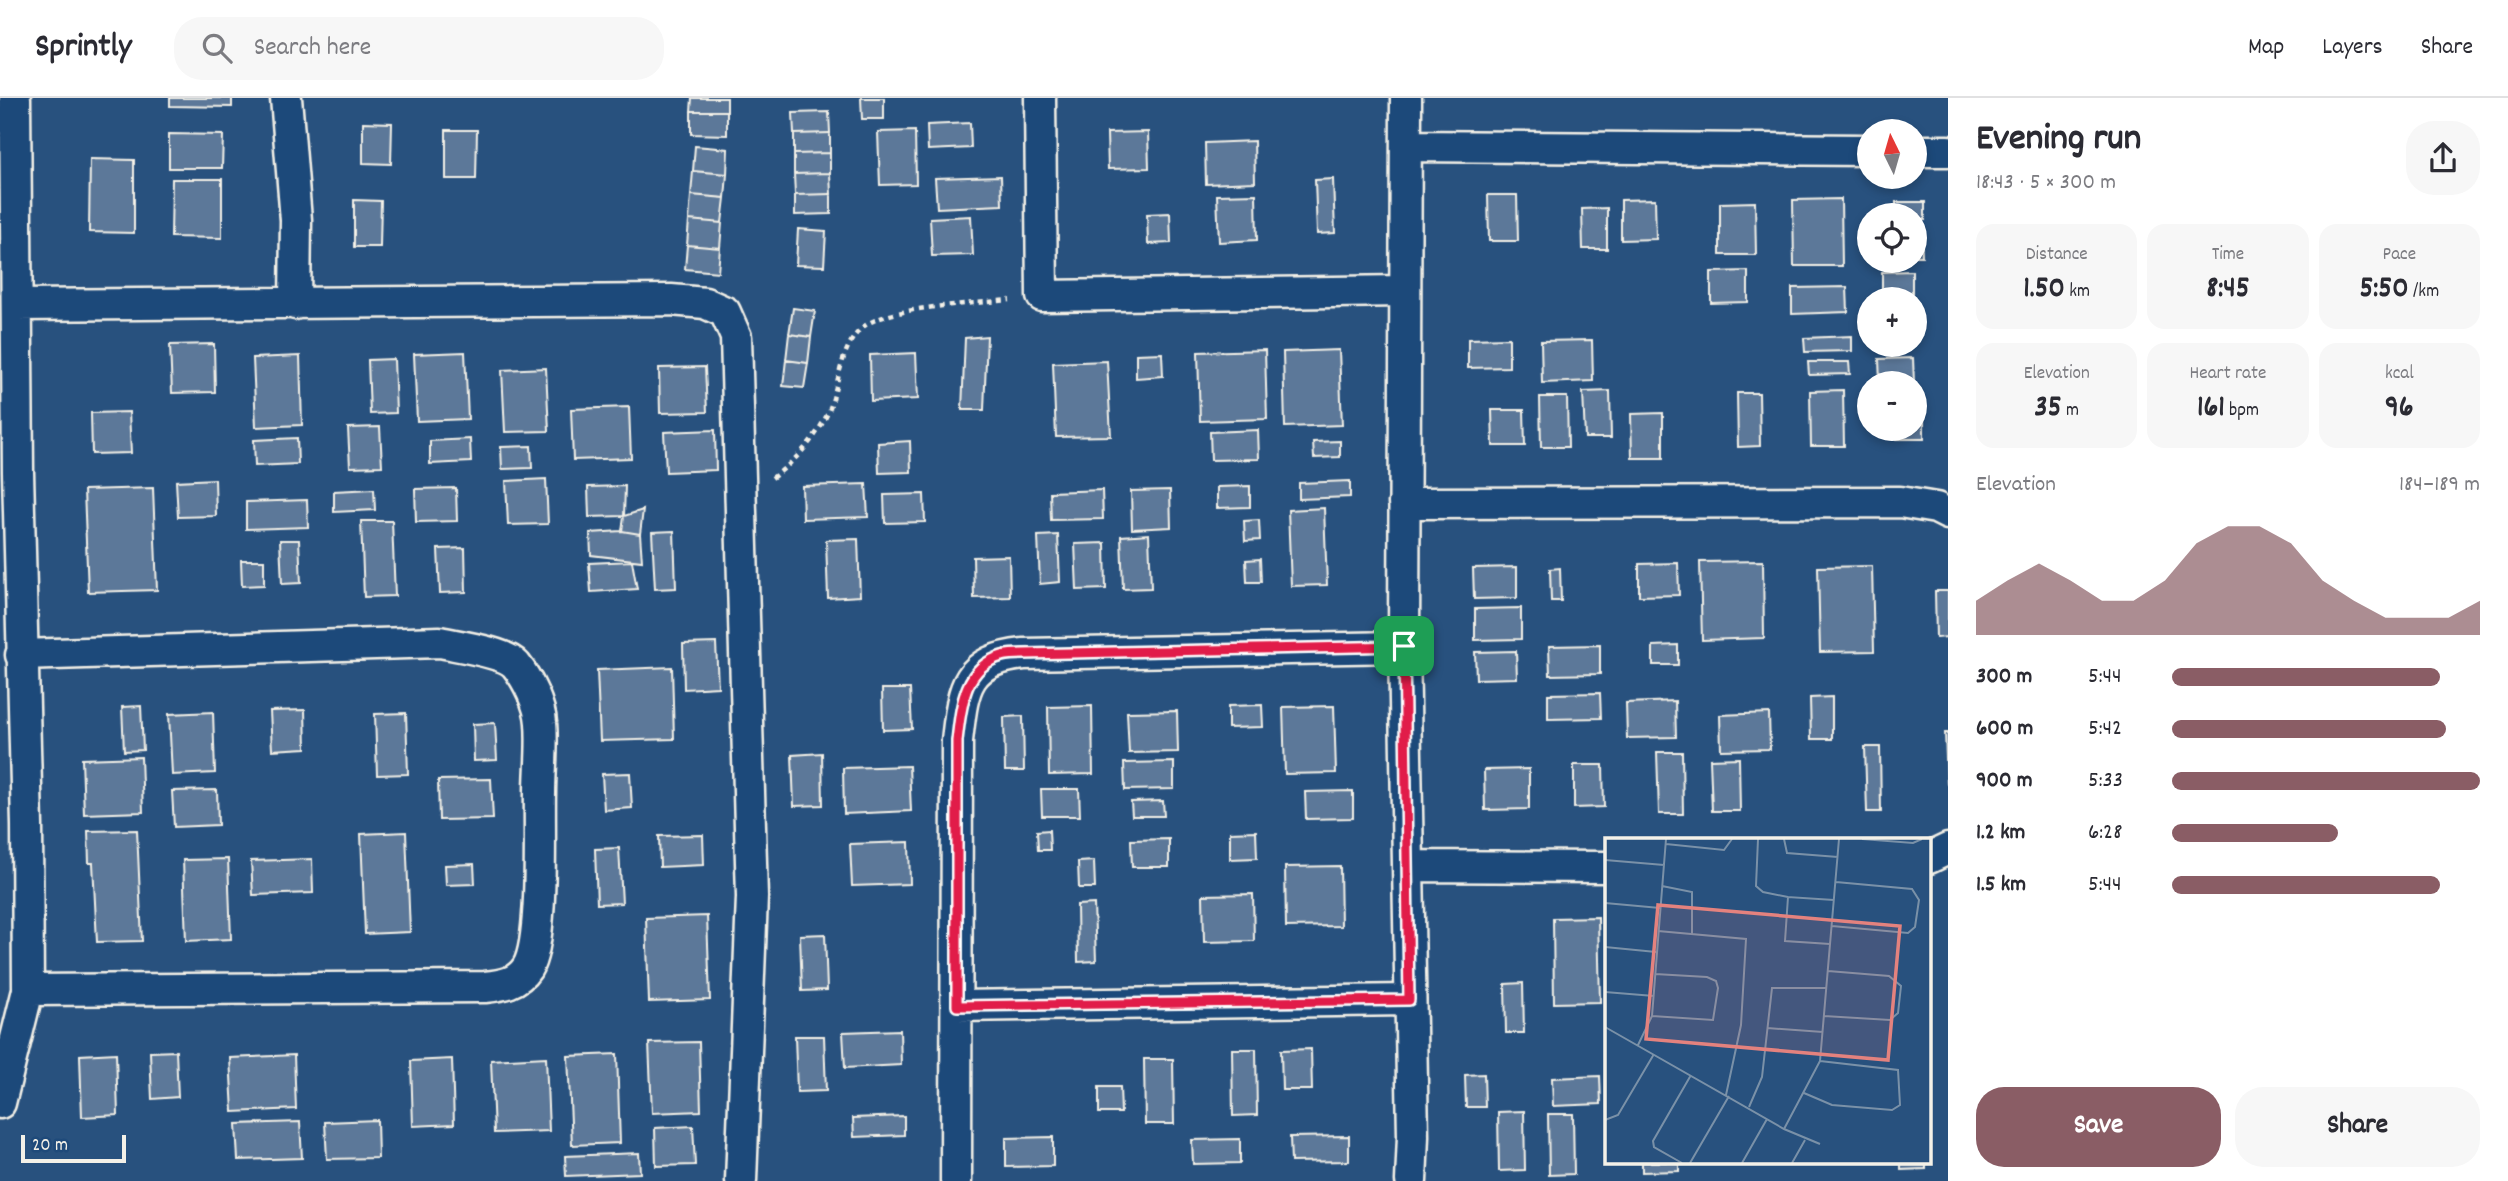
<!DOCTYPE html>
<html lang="en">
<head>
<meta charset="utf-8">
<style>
  :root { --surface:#fff; --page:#f7f7f7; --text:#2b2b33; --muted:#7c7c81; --line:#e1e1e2; --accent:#8a5d65 }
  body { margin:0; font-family:Dekko,sans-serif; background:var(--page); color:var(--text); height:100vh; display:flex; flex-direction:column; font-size:26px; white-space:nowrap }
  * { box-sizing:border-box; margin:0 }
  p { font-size:23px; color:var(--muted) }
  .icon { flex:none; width:38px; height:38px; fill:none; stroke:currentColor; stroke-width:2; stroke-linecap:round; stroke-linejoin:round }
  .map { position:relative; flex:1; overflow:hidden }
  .side { display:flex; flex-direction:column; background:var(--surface); width:560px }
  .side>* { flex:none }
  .needle { width:46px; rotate:355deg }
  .tools { position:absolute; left:1857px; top:21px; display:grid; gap:14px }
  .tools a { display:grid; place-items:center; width:70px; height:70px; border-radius:50%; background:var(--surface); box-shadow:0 4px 10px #0003; font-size:35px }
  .scale { position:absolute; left:21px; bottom:18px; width:105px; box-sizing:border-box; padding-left:7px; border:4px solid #f4f1e8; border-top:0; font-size:19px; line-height:24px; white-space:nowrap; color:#f4f1e8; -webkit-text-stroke:5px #1f4a7a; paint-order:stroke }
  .pin { position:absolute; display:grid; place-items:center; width:60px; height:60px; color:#fff; margin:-30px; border-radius:14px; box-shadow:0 4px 10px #0006 }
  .round { display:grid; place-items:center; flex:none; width:74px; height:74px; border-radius:28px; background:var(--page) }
  .head { display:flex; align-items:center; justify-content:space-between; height:119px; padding:0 28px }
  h1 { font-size:38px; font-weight:800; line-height:52px }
  .metrics { display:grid; grid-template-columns:repeat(3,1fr); gap:10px; height:119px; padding:7px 28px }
  .metrics div { display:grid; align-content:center; border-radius:18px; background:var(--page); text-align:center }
  .metrics b { font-size:30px; font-weight:800 }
  .metrics small { font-size:19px; font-weight:400 }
  .metrics p { font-size:19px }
  .chart { height:196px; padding:14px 28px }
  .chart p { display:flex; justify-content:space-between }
  .chart svg { width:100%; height:126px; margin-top:7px; fill:var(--accent); opacity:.7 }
  .button { display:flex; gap:14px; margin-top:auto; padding:14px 28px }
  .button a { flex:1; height:80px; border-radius:28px; background:var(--accent); color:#fff; font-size:28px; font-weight:800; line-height:80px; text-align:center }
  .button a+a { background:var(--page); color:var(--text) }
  ul { padding:0 28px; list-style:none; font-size:23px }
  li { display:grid; grid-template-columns:112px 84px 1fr; align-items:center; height:52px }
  li i { height:18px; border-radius:9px; background:var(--accent) }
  header { display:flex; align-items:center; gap:42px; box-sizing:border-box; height:98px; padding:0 35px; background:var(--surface); border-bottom:2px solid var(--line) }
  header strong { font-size:33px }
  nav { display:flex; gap:38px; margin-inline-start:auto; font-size:24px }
  .search { width:490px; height:63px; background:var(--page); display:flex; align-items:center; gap:18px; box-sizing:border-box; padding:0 24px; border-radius:28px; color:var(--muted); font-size:26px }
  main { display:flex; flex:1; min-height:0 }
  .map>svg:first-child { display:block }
</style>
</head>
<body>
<header>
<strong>Sprintly</strong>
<div class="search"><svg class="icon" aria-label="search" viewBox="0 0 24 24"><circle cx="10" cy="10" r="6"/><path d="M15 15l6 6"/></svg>Search here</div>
<nav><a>Map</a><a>Layers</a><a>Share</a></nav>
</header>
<main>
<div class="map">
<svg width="1948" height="1083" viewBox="0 0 1948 1083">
  <rect width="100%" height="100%" fill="#28517e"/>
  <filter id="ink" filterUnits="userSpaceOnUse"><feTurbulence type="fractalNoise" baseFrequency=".0143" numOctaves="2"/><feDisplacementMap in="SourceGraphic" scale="14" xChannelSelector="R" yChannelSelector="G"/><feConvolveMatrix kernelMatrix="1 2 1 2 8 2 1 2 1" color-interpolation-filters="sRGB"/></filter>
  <g filter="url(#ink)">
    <path fill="#5b7899" stroke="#f4f1e8" stroke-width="2" d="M170 0H232V9L170 8Z
      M692 0H727V13H691Z
      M861 0H884V21H862Z
      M691 13H727V37L691 36Z
      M829 14 830 35 794 36 793 15Z
      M363 24 392 25 391 66 363 65Z
      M970 25 971 50 928 52 927 27Z
      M446 32H477L476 81H446Z
      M915 33 916 86 880 87 878 34Z
      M1148 34 1149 70 1108 71 1107 35Z
      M830 35V55L794 56V36Z
      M169 36 223 37 222 70H169Z
      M1254 43 1255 84 1206 86 1205 45Z
      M695 48 728 51 727 76 693 73Z
      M830 55V75L794 76V56Z
      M90 61 134 62V135L89 134Z
      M693 73 727 76 725 100 691 97Z
      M830 75 831 96 795 97 794 76Z
      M1001 78 1002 107 937 110 935 80Z
      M172 81H222V140L171 139Z
      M1333 81 1335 135 1317 136 1315 82Z
      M831 96V116L795 117V97Z
      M1256 96 1257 142 1219 144 1217 97Z
      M691 97 725 100 722 125 689 122Z
      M1488 97H1517L1518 143H1489Z
      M1655 101 1656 141 1621 142V102Z
      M1841 101 1842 168H1794L1793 102Z
      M354 102 381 103 380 149H354Z
      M1755 104 1756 157H1720V105Z
      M1896 104H1925V122H1914V117H1896Z
      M1607 110V151H1583L1582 111Z
      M1170 115 1171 145 1148 146 1147 116Z
      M971 118 973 157 932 158 930 120Z
      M689 122 722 125 720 150 687 147Z
      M798 131 826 133 824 168 796 167Z
      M1914 131H1921L1922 158H1914Z
      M687 147 720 150 718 174 685 171Z
      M1748 173V204L1711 205V174Z
      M1912 173V201H1882V174Z
      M1847 189 1848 214 1792 216V190Z
      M793 210 815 213 811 239 789 236Z
      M789 236 811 239 808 265 786 262Z
      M987 238 984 312H962L965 240Z
      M1852 238V253L1805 254 1804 240Z
      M1509 240V269L1468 270V241Z
      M1592 242 1593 283 1542 285 1541 243Z
      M214 246 215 294 172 295 170 247Z
      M1265 252 1267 321 1200 323 1198 254Z
      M1339 252 1342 327 1285 329 1283 254Z
      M465 254 468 321 417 323 414 256Z
      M916 255 918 301 871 303 870 257Z
      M1162 255 1163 278 1136 280V256Z
      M300 258 302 327 256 329 253 260Z
      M1913 260 1914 285H1880L1879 261Z
      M394 261 396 315 370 316 368 262Z
      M786 262 808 265 804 290 783 288Z
      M1107 263 1111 338 1056 339 1053 265Z
      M1808 264H1849L1850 276 1809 277Z
      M705 269 707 314 660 315 659 270Z
      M546 270 549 333 505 334 502 272Z
      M1843 292 1844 348H1811L1810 293Z
      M1610 293 1611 340H1585L1583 294Z
      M1737 295H1759L1760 348 1738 349Z
      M1540 299H1567L1568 349H1541Z
      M629 309 631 360 573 362 571 311Z
      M1492 312H1524L1525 348H1493Z
      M1914 312H1924V341H1890L1889 331H1914Z
      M129 314 131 355 92 356 91 315Z
      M1663 315V360H1632L1631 316Z
      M380 329 382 368 350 369 348 330Z
      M715 332 716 372 666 374 664 334Z
      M1258 332 1259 361 1211 362 1210 334Z
      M297 340 298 366 255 368 254 342Z
      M470 341 471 364 430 366V343Z
      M910 343 911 374 879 375 878 345Z
      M1340 343V359L1314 360 1313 344Z
      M531 348 532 370 502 371 501 349Z
      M215 381 216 418 178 419 176 383Z
      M546 381 548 426 508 427 506 383Z
      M1350 383V399L1299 401V385Z
      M866 386 868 419 803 421 802 388Z
      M625 388 624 418 589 419 588 389Z
      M1250 388V409L1217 410V389Z
      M153 390 157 492 88 494 84 392Z
      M456 390 457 423 416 424 415 391Z
      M374 391 375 412 334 414V393Z
      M1102 392 1103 421 1051 422 1050 394Z
      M1170 392 1171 429 1132 431 1131 393Z
      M924 396 925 424 885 425 884 397Z
      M307 402 308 429 246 431V404Z
      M1324 410 1327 487 1291 488 1288 412Z
      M643 412 640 436 622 433 624 418Z
      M1259 422 1260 442 1245 443 1244 423Z
      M361 423H392L395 498 364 499Z
      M622 433 640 436 642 463 591 457 590 435Z
      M674 433 676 490 655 491 652 434Z
      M1149 436 1151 490 1123 491 1121 438Z
      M1058 437 1060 484 1040 486 1038 438Z
      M858 441 860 498 828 500 826 442Z
      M280 442H299L301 485 282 486Z
      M1105 445 1106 491 1077 492 1075 446Z
      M465 450 466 494 440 495 438 451Z
      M1009 458 1010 499 974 500 973 459Z
      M1260 461 1261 484H1247L1246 462Z
      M241 462H264V487L242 488Z
      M632 463 637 491 591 494 589 465Z
      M1763 463 1764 540 1702 542 1700 464Z
      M1678 465 1679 497 1639 498V466Z
      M1872 468 1874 553 1820 554 1818 469Z
      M1517 469V500L1474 501 1473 470Z
      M1560 470 1561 503H1551L1550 471Z
      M1935 493H1948V539L1936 540Z
      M1521 510V541L1475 542V511Z
      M716 545 718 589 684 591 683 546Z
      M1600 547V576L1550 577 1549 548Z
      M1678 547V567H1653V548Z
      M1516 553 1517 580 1476 581 1475 554Z
      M672 569 674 641 600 643 597 572Z
      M882 591H910L912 631 883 632Z
      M1600 595 1601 620 1548 621V596Z
      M1832 599V641H1811L1810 600Z
      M1675 603 1676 639 1627 640 1626 605Z
      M1262 607 1263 629 1228 630V608Z
      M141 608 143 652 124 653 122 609Z
      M1092 608 1093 676 1049 677 1048 609Z
      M1334 608 1336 675 1285 676 1283 609Z
      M305 612 306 650 272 652 270 613Z
      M1177 613 1178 654 1129 655 1127 614Z
      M213 614 215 675 172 677 169 616Z
      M406 615 408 676 377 677 375 616Z
      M1769 615 1770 651 1721 652 1720 617Z
      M1023 618 1024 673H1005L1004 619Z
      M495 625 497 662 474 663 473 626Z
      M1945 635H1948V686H1947Z
      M1865 649H1880L1881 714H1867Z
      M1657 654H1682L1683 716H1659Z
      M822 655 823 707 794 708 792 657Z
      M141 659 143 714 84 716 82 661Z
      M1739 660 1740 713H1712L1710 661Z
      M1174 664V691L1125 692 1124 665Z
      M1574 667H1603L1604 709 1574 710Z
      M909 668 911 713 844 716 843 670Z
      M1529 671V711L1485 712 1484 672Z
      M630 675 632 710 604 712 602 676Z
      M491 681 493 721 439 722 438 682Z
      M1041 691H1079L1080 718H1042Z
      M217 692 218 727 174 729 172 693Z
      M1353 693V720L1306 721 1305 694Z
      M1163 703 1164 718H1132L1131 704Z
      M137 732 142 843 97 844 93 765H89L88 733Z
      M1049 732 1050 752H1038L1037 733Z
      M1256 733 1257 760 1230 761V734Z
      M406 734 410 834 365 836 361 736Z
      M703 737 704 767 660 769 659 738Z
      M1169 741V769H1132L1131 742Z
      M909 744 910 786 852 788 850 746Z
      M619 750 622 805 597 806 595 751Z
      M228 761 231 841 186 843 183 762Z
      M312 761 313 795 253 797 251 763Z
      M1094 763 1095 790H1079L1078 764Z
      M474 766 475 786 446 787 445 767Z
      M1340 768 1341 828 1286 829 1285 769Z
      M1253 796 1254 843 1204 844 1203 797Z
      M1094 806 1096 863 1078 864 1077 807Z
      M707 818 710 902 649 904 646 820Z
      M1598 819 1600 904 1554 905 1553 820Z
      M825 836 827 892 802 893 800 837Z
      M1523 885 1524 935H1506L1505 886Z
      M900 932 901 967 845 970 843 934Z
      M795 938H824L826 993 797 994Z
      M699 944 701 1013 652 1015 649 945Z
      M1232 951H1256L1257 1017 1233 1018Z
      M1311 951 1312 992H1282L1281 952Z
      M176 953 178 999 152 1001 150 954Z
      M116 955 118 1017 82 1019 80 957Z
      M617 956 620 1045 572 1047 568 958Z
      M294 957 296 1011 233 1014 230 960Z
      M546 959 549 1033 494 1035 491 962Z
      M452 961 454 1026 413 1028 411 963Z
      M1144 961H1173L1174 1026H1145Z
      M1484 976 1485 1009H1466L1465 977Z
      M1600 978 1601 1006 1553 1008 1552 980Z
      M1099 989H1120L1121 1015H1099Z
      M1524 1013 1525 1072 1499 1073 1498 1014Z
      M1548 1016H1573L1574 1076 1549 1077Z
      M904 1018V1037L854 1039 853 1020Z
      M377 1022 378 1060 327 1061 325 1024Z
      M300 1024 302 1060 238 1062 236 1026Z
      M693 1028 695 1067 656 1068 655 1030Z
      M1349 1038V1063L1291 1064 1290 1039Z
      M1053 1039V1068L1006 1069V1040Z
      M1240 1041V1065L1193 1066 1192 1042Z
      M639 1055 640 1075 566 1078 565 1058Z
      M1642 1064H1679V1073L1642 1074Z
      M1901 1064H1926V1071L1901 1072Z"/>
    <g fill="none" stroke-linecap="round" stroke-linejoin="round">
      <defs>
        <path id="street" d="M286 0 296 122 295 206
          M1040 0 1042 198 1404 193
          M1406 0 1404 549 1413 1038 1411 1083
          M1407 48 1869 52
          M1914 53H1948
          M17 207 671 202 705 205 725 214 736 239 752 799 741 1083
          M1404 405 1900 404 1936 410 1948 416
          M21 557 440 544C457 548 505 554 516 567 528 582 540 607 541 625 543 648 540 672 540 695 539 731 544 843 527 870 517 885 503 887 485 889L28 892
          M1929 760 1948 751
          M1409 768 1607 769
          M957 908 1409 902
          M0 1005 28 892 27 727 18 374 15 0
          M956 1083 957 643C963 591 964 562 1024 556L1404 549"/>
      </defs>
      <use href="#street" stroke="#f4f1e8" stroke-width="35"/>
      <path stroke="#f4f1e8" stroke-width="4.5" stroke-dasharray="5 5" stroke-linecap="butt" d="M772 380C796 363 819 337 830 310 840 282 841 239 871 224 903 208 972 206 1010 202"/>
      <use href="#street" stroke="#1f4a7a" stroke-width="30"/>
    </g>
  </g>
  <g fill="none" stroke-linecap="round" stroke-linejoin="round" filter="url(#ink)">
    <defs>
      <path id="route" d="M1404 548 1409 902 957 908V643C961 610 963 569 1002 558 1009 556 1017 556 1024 556Z"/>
    </defs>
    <use href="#route" stroke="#fff" stroke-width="14"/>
    <use href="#route" stroke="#e11d48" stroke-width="9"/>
  </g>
  <g transform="translate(1605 740)">
    <rect width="326" height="326" fill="#28517e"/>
    <path fill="none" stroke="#7a91a8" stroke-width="2" d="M153 1 151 48 158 54 183 59M179 1 182 15 233 19M257 1 308 5 317 1M61 6 119 12 127 1M0 22 59 27M57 48 87 54V96M0 65 55 70M227 88 303 95 310 89 314 62 307 51 231 44M53 93 141 101 136 187 121 257M225 106 180 103 183 59 229 62M0 109 51 114M0 154 49 158M47 178 108 182 113 150 111 143 102 139 50 136M219 178 285 182 293 175 296 148 284 138 223 133M0 189 179 291 215 306M162 190 218 194M33 207 47 178 61 1M199 255 227 267 287 272 295 267 293 232 215 223M144 269 157 239 167 150H221M0 282 13 277 49 216M179 291 215 223 234 1M77 325 49 309 48 303 86 237M85 325 124 258M137 325 162 281M187 325 200 302"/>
    <path fill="#e4827e" fill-opacity="0.15" stroke="#e4827e" stroke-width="3.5" d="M53 67 295 88 283 222 41 201Z"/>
    <rect width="326" height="326" fill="none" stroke="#f4f1e8" stroke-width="3.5"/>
  </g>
</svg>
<div class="tools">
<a><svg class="needle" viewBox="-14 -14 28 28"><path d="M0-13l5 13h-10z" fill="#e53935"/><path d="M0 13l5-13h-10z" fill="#7c7c81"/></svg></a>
<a><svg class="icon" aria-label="locate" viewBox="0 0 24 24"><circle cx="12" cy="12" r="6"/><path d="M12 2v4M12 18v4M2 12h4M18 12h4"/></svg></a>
<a>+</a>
<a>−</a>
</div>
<div class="scale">20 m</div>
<div class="pin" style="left:1404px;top:548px;background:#1e9e55"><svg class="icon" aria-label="arrive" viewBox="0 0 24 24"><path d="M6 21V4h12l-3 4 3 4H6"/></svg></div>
</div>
<section class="side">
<div class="head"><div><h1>Evening run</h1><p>18:43 · 5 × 300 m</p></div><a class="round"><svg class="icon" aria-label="share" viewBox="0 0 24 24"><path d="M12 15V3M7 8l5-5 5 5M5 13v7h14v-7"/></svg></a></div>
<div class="metrics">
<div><p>Distance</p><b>1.50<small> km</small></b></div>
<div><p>Time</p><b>8:45</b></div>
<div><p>Pace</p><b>5:50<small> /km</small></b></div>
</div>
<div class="metrics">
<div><p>Elevation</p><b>35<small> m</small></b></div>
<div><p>Heart rate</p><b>161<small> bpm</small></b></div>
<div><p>kcal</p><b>96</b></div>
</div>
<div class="chart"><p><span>Elevation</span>184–189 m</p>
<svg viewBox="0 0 160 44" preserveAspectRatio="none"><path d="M0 44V32L10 25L20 19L30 25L40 32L50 32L60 25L70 12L80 6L90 6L100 12L110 25L120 32L130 38L140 38L150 38L160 32V44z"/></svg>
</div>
<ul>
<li><b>300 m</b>5:44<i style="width:87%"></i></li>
<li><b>600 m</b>5:42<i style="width:89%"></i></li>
<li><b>900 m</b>5:33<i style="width:100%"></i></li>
<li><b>1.2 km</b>6:28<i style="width:54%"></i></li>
<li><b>1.5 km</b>5:44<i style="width:87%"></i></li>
</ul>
<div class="button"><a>Save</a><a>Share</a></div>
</section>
</main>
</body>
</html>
